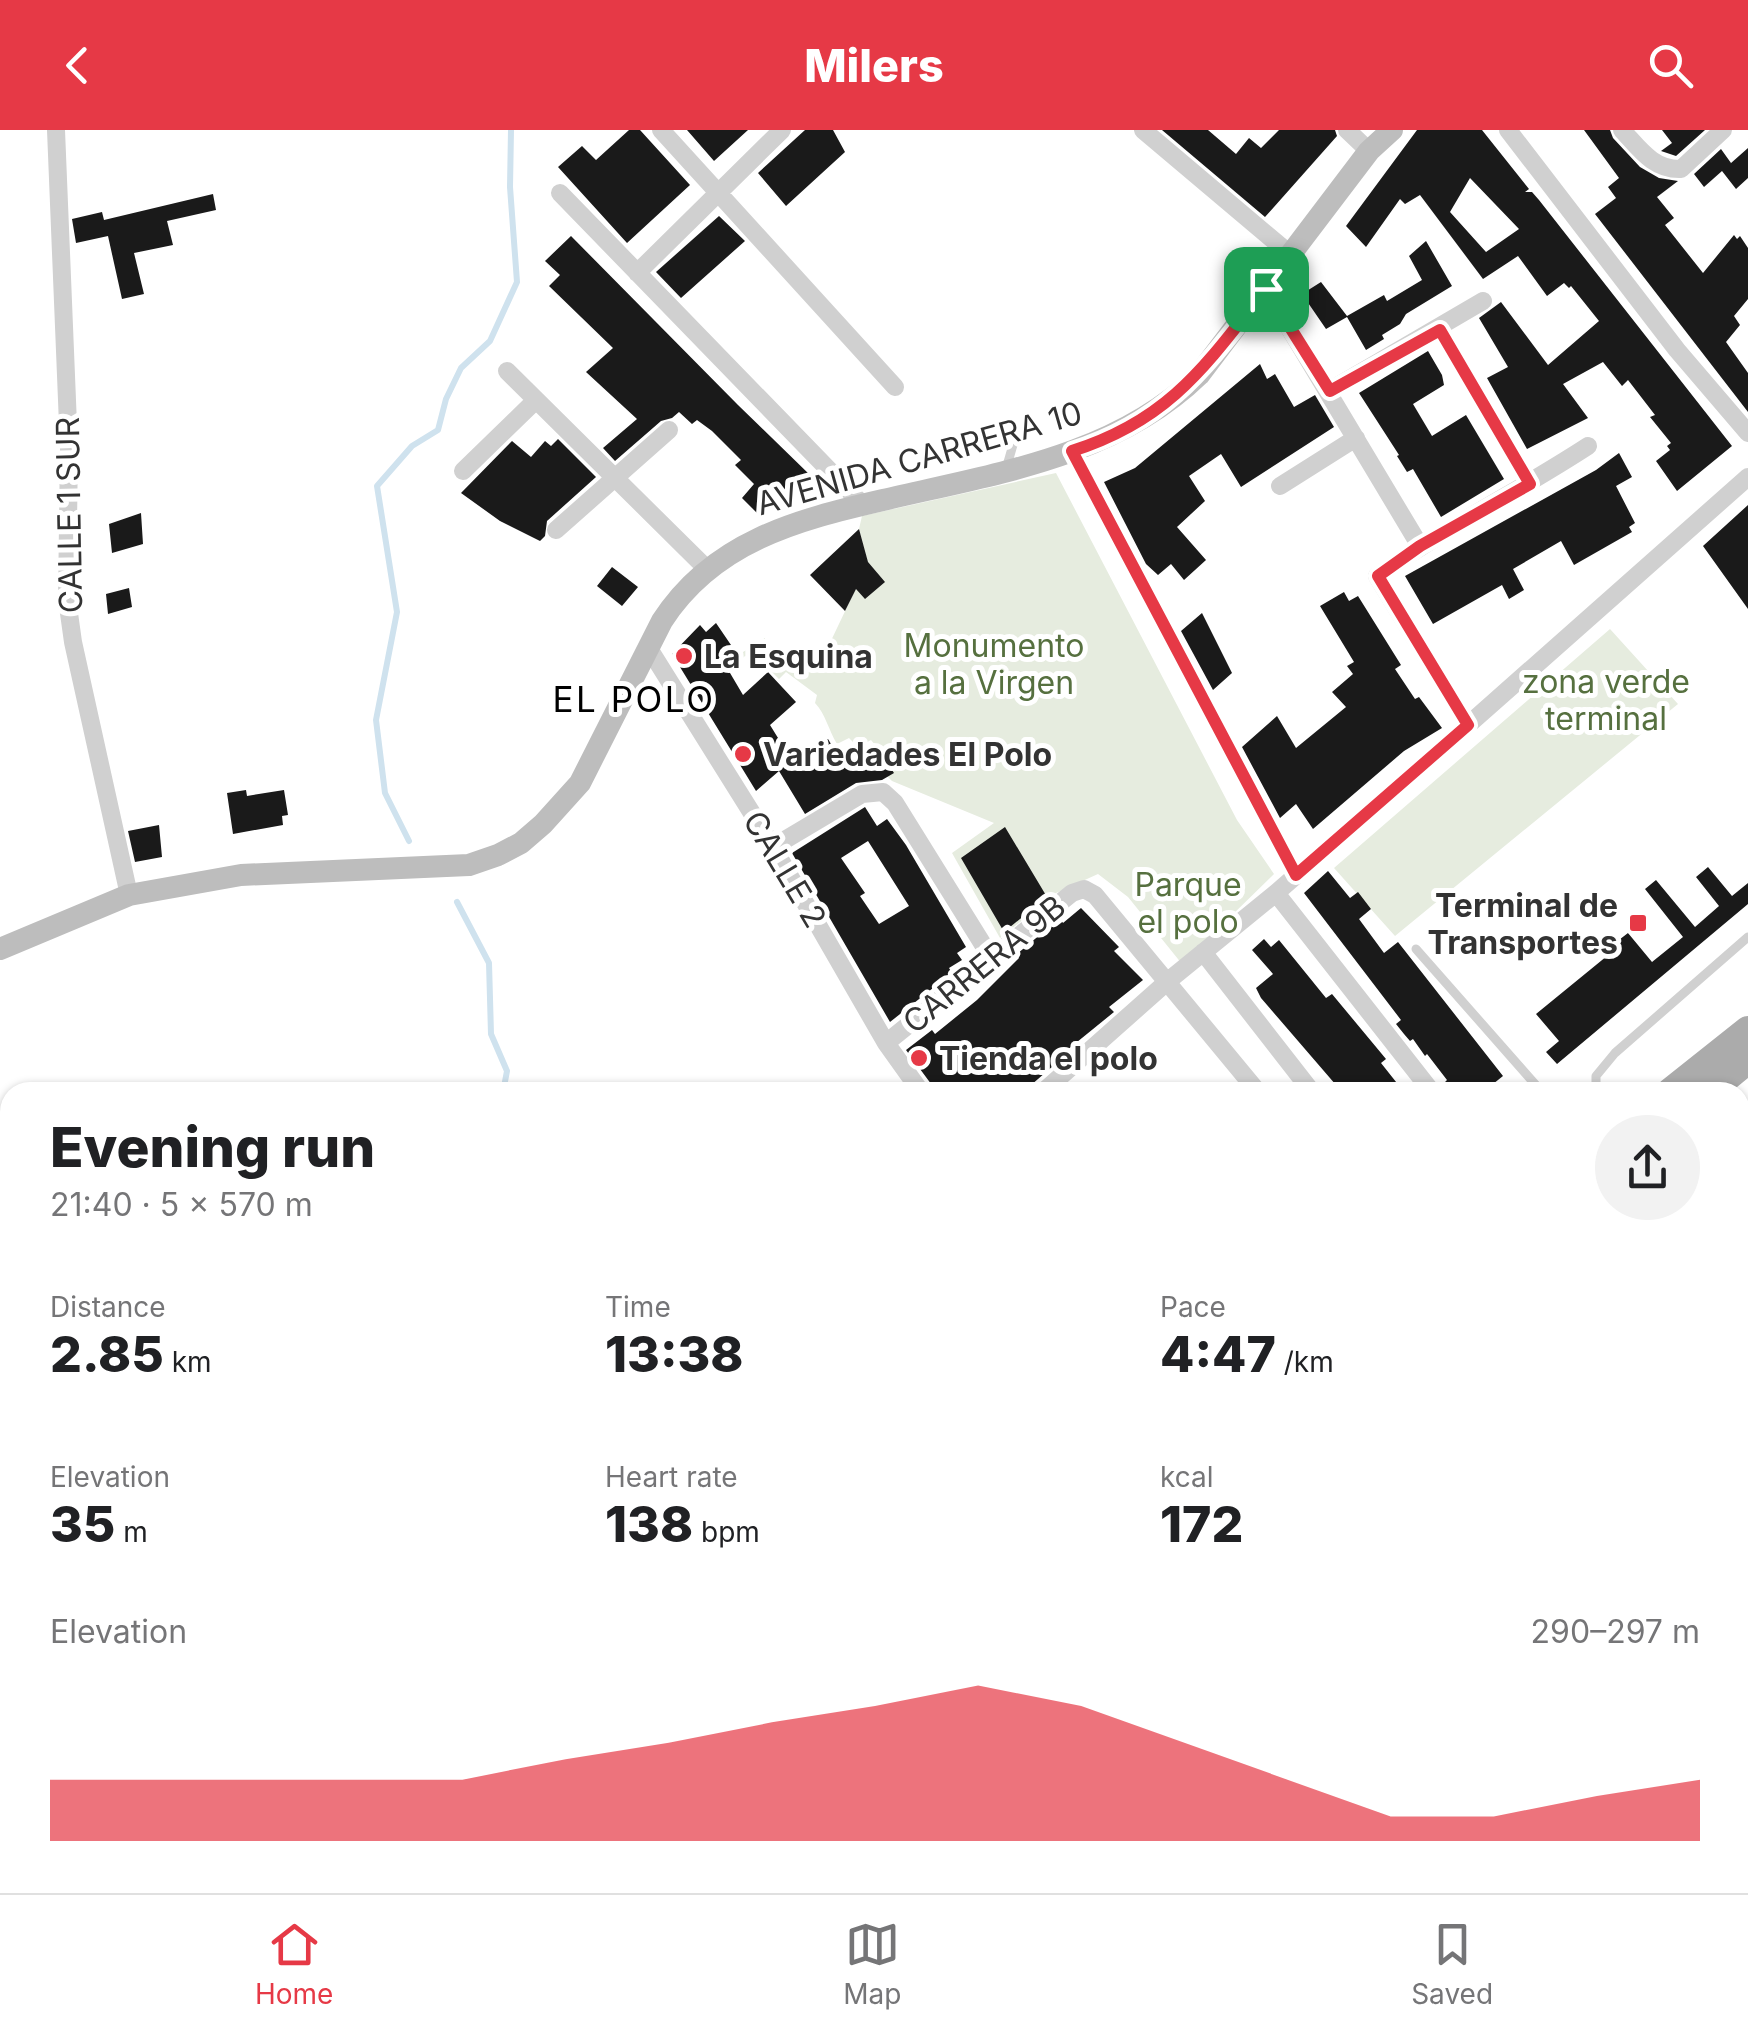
<!DOCTYPE html>
<html lang="en">
<head>
<meta charset="utf-8">
<style>
  :root { --surface:#fff; --page:#f2f2f2; --text:#202124; --muted:#757577; --line:#e0e0e0; --accent:#e63946 }
  body { margin:0; font-family:Inter,sans-serif; background:var(--page); color:var(--text); height:100vh; display:flex; flex-direction:column; font-size:38px; white-space:nowrap }
  * { box-sizing:border-box; margin:0 }
  p { font-size:32px; color:var(--muted) }
  .icon { flex:none; width:55px; height:55px; fill:none; stroke:currentColor; stroke-width:2; stroke-linecap:round; stroke-linejoin:round }
  .map { position:relative; flex:1; overflow:hidden }
  .panel { position:absolute; left:0px; top:952px; width:1750px; height:812px; display:flex; flex-direction:column; background:var(--surface); border-radius:30px 30px 0 0; box-shadow:0 2px 8px #0004 }
  .panel>* { flex:none }
  .pin { position:absolute; display:grid; place-items:center; width:85px; height:85px; color:#fff; margin:-42px; border-radius:20px; box-shadow:0 5px 15px #0006 }
  .round { display:grid; place-items:center; flex:none; width:105px; height:105px; border-radius:52px; background:var(--page) }
  .head { display:flex; align-items:center; justify-content:space-between; height:170px; padding:0 50px }
  h1 { font-size:55px; font-weight:800; line-height:75px }
  .stats { display:grid; grid-template-columns:repeat(3,1fr); gap:15px; height:170px; padding:10px 50px }
  .stats div { display:grid; align-content:center }
  .stats b { font-size:50px; font-weight:800 }
  .stats small { font-size:28px; font-weight:400 }
  .stats p { font-size:28px }
  .chart { height:280px; padding:20px 50px }
  .chart p { display:flex; justify-content:space-between }
  .chart svg { width:100%; height:180px; margin-top:10px; fill:var(--accent); opacity:.7 }
  header { display:flex; justify-content:space-between; align-items:center; height:130px; padding:0 50px; background:var(--accent); color:#fff; font-size:45px; font-weight:800 }
  .menu { display:flex; justify-content:space-around; align-items:center; height:140px; border-top:2px solid var(--line); background:var(--surface); font-size:28px; color:var(--muted) }
  .menu a { display:grid; justify-items:center; gap:5px }
  .menu .on { color:var(--accent) }
  .map>svg:first-child { display:block }
</style>
</head>
<body>
<header><svg class="icon" aria-label="back" viewBox="0 0 24 24"><path d="M15 5l-7 7 7 7"/></svg>Milers<svg class="icon" aria-label="search" viewBox="0 0 24 24"><circle cx="10" cy="10" r="6"/><path d="M15 15l6 6"/></svg></header>
<div class="map">
<svg width="1748" height="1763" viewBox="0 0 1748 1763">
  <rect width="100%" height="100%" fill="#fff"/>
  <path fill="#e6ecdf" d="M1056 343 1237 690 1274 744 1182 834 1128 767 1098 744 1056 763 1000 808 952 723 994 693 892 651 883 642 889 632 871 610 858 617 849 608 837 614C828 599 826 585 815 573L817 565 786 542 779 549 765 535 745 526 729 540 724 534 765 508V516L797 525 800 532 828 517 868 433 859 399 862 386Z
    M1610 499 1678 574 1395 806 1334 738Z
    M862 1755H1087L1068 1763H870Z"/>
  <g fill="none" stroke-linecap="round" stroke-linejoin="round">
    <path stroke="#cfe2ee" stroke-width="6" d="M409 711 385 663 376 590 397 482 377 356 412 316 438 300 446 269 461 238 490 211 517 152 510 57 511 0
      M457 772 489 833 491 904 507 941 503 962"/>
    <path stroke="#cfe2ee" stroke-width="38" d="M1740 1445 1748 1446
      M913 1755 925 1763
      M266 1763 284 1755
      M982 1763 1002 1755"/>
  </g>
  <path fill="#1a1a1a" fill-rule="evenodd" d="M629 0H640L690 55 627 113 558 37 582 16 596 30Z
    M687 0H748L714 31Z
    M805 0H833L845 22 786 76 758 43Z
    M1162 0H1208L1236 24 1249 8 1261 18 1279 0H1335L1337 6 1265 87Z
    M1417 0H1482L1529 59 1525 62H1532L1539 70 1732 316 1677 361 1656 331 1670 320 1667 316 1671 313 1650 287 1655 285 1628 250 1622 256 1603 232 1563 254 1588 288 1527 319 1487 248 1508 237 1479 188 1501 172 1548 235 1599 191 1571 156 1569 158 1564 153 1547 166 1518 126 1483 149 1420 65 1405 74 1400 69 1366 117 1346 96ZM1470 48 1519 99 1486 122 1450 82Z
    M1584 0H1610L1613 8 1640 37 1659 48 1678 51 1657 67 1674 88 1665 95 1703 143 1734 105 1737 109 1740 106 1748 118V169L1734 186 1740 195 1726 212 1748 243V282L1595 84 1616 68 1608 57 1619 48Z
    M1662 0H1705L1676 26 1661 21 1672 13Z
    M1748 18V48L1736 59 1722 41Z
    M1721 19 1731 33 1704 57 1694 44Z
    M213 64 216 80 167 91 173 115 134 123 144 164 122 169 108 106 76 113 72 89 102 82 104 90Z
    M719 86 745 111 681 168 656 142Z
    M571 106 738 275 811 346 795 351 758 384 742 368 754 354 735 335 741 330 712 301 697 290 692 294 679 282 672 288 661 291 615 331 603 318 637 289 586 242 613 218 549 156 560 145 545 131Z
    M1426 111 1452 156 1406 184 1400 194 1382 205 1384 209 1366 220 1347 187 1326 199 1302 164 1321 152 1347 186 1384 165 1387 171 1422 150 1409 126Z
    M1428 221 1442 245 1444 255 1413 274 1432 306 1466 285 1504 349 1441 387 1413 339 1407 342 1397 326 1399 325 1359 263Z
    M1260 234 1267 249 1275 244 1294 277 1315 265 1334 297 1241 357 1221 324 1189 346 1205 371 1177 397 1206 430 1184 450 1171 434 1158 445 1146 434 1104 352 1135 338Z
    M558 309 596 347 547 391 545 406 540 411 500 391 461 363 512 311 531 327 545 311 551 316Z
    M1619 323 1632 347 1616 356 1635 393 1629 397 1632 402 1574 435 1561 411 1513 439 1524 460 1509 469 1502 455 1433 494 1405 446 1596 340Z
    M1748 375V479L1703 416Z
    M141 383 143 414 112 423 109 394Z
    M859 399 868 432 885 452 865 469 856 459 845 481 810 445Z
    M612 437 638 457 622 476 597 456Z
    M129 458 132 477 108 484 106 464Z
    M1344 462 1349 471 1358 466 1401 535 1395 539 1415 569 1419 567 1442 598 1404 621 1313 699 1296 674 1280 688 1242 617 1277 586 1296 618 1346 577 1332 562 1353 544 1347 536 1354 532 1320 476Z
    M1202 483 1232 543 1213 560 1181 501Z
    M716 493 731 515 720 526 743 565 768 542 796 572 770 595 791 629 828 609 840 629 857 620 863 631 880 622 894 643 882 650 856 653 805 684 779 641 756 661 672 524 700 495 706 502Z
    M246 660 247 666 284 660 288 685 282 686 283 695 233 704 227 663Z
    M865 677 877 696 887 689 906 715 966 817 957 823 962 830 949 838 952 843 890 892 792 723ZM868 711 909 776 879 794 860 766 865 763 841 728Z
    M159 695 162 727 135 732 128 701Z
    M1005 697 1047 767 1004 802 961 728Z
    M1708 737 1732 766 1748 753V774L1557 934 1546 922 1559 911 1536 884 1618 817 1615 813 1628 803 1652 832 1683 807 1645 759 1656 750 1695 797 1719 776 1696 747Z
    M1328 741 1350 768 1358 762 1371 779 1359 789 1384 823 1398 812 1503 946 1483 962H1444L1442 955 1447 950 1427 924 1425 926 1413 909 1410 911 1404 904 1396 894 1401 890 1304 763Z
    M1081 778 1119 817 1114 821 1143 850 1109 877 1114 882 1066 921 1068 923 1023 962H937L906 920 932 900 935 904 977 870 1019 828 1017 824 1060 788 1063 793Z
    M1264 809 1271 817 1279 810 1326 868 1332 864 1386 929 1381 933 1404 962H1342L1261 868 1256 858 1273 844 1252 820Z"/>
  <g fill="none" stroke-linecap="round" stroke-linejoin="round">
    <path stroke="#d0d0d0" stroke-width="9" d="M1006 339 1015 308
      M1416 819 1542 962
      M1596 962V946L1615 923 1748 807"/>
    <path stroke="#d0d0d0" stroke-width="18" d="M56 0 69 319 67 469 73 512 129 765
      M661 0 895 257
      M1143 0 1291 125
      M1347 0 1369 21
      M1508 0 1677 220 1748 303
      M1622 0C1639 18 1653 40 1681 39L1723 0
      M560 63 863 375
      M637 143 782 0
      M1266 159 1420 416
      M1439 199 1530 354
      M507 241 707 439
      M1329 261 1483 171
      M1072 321 1296 745
      M463 341 536 270
      M1280 356 1356 308
      M556 400 669 300
      M648 517 773 717 886 913 921 962
      M1468 595 1377 446C1445 398 1519 361 1588 316
      M773 717 862 664 883 662 895 673 992 829
      M1276 763 1432 962
      M1203 822 1312 962
      M886 913 1072 763 1084 759 1095 765 1258 962
      M1043 962 1168 851 1276 763 1468 595 1748 347
      M1740 1191 1748 1188
      M1740 1508H1748
      M1740 1615 1748 1635
      M1740 1686 1748 1682
      M556 1755 560 1763
      M1674 1755 1677 1763"/>
    <path stroke="#bdbdbd" stroke-width="22" d="M0 819 129 765 241 745 469 735 498 725 521 713 543 694 580 653 662 491C713 412 796 390 883 370 993 344 1115 327 1199 245L1369 21 1392 0"/>
    <path stroke="#ababab" stroke-width="28" d="M1670 962 1748 900
      M1709 962 1748 930
      M682 1763 692 1755
      M736 1763 746 1755"/>
  </g>
  <g fill="none" stroke-linecap="round" stroke-linejoin="round">
    <defs>
      <path id="route" d="M1266 159 1330 261 1440 200 1530 354 1420 416 1378 446 1468 595 1296 745 1072 321C1170 290 1206 235 1266 159Z"/>
    </defs>
    <use href="#route" stroke="#fff" stroke-width="20"/>
    <use href="#route" stroke="#e63946" stroke-width="12"/>
  </g>
  <g fill="#e63946" stroke="#fff" stroke-width="4">
    <circle cx="684" cy="526" r="10"/>
    <circle cx="743" cy="624" r="10"/>
    <rect x="1628" y="783" width="20" height="20" rx="5"/>
    <circle cx="919" cy="928" r="10"/>
  </g>
  <g text-anchor="middle" dominant-baseline="central" stroke-width="10" stroke-linejoin="round" paint-order="stroke">
    <g font-size="32" fill="#333" stroke="#fff">
      <text transform="translate(919 328) rotate(-16)">AVENIDA CARRERA 10</text>
      <text transform="translate(69 385) rotate(-91)">CALLE 1 SUR</text>
      <text transform="translate(785 739) rotate(59)">CALLE 2</text>
      <text transform="translate(984 834) rotate(-39)">CARRERA 9B</text>
    </g>
    <g font-size="32" fill="#56703f" stroke="#fff">
      <text x="994" y="515">Monumento<tspan x="994" dy="37">a la Virgen</tspan></text>
      <text x="1606" y="551">zona verde<tspan x="1606" dy="37">terminal</tspan></text>
      <text x="1188" y="754">Parque<tspan x="1188" dy="37">el polo</tspan></text>
    </g>
    <g font-size="32" font-weight="bold" fill="#333" stroke="#fff" text-anchor="start">
      <text x="704" y="526">La Esquina</text>
      <text x="763" y="624">Variedades El Polo</text>
      <text x="1618" y="775" text-anchor="end">Terminal de<tspan x="1618" dy="37">Transportes</tspan></text>
      <text x="939" y="928">Tienda el polo</text>
    </g>
    <g font-size="35" letter-spacing="2.5" fill="#000" stroke="#fff">
      <text x="634" y="569">EL POLO</text>
    </g>
  </g>
</svg>
<div class="pin" style="left:1266px;top:159px;background:#1e9e55"><svg class="icon" aria-label="arrive" viewBox="0 0 24 24"><path d="M6 21V4h12l-3 4 3 4H6"/></svg></div>
<section class="panel">
<div class="head"><div><h1>Evening run</h1><p>21:40 · 5 × 570 m</p></div><a class="round"><svg class="icon" aria-label="share" viewBox="0 0 24 24"><path d="M12 15V3M7 8l5-5 5 5M5 13v7h14v-7"/></svg></a></div>
<div class="stats">
<div><p>Distance</p><b>2.85<small> km</small></b></div>
<div><p>Time</p><b>13:38</b></div>
<div><p>Pace</p><b>4:47<small> /km</small></b></div>
</div>
<div class="stats">
<div><p>Elevation</p><b>35<small> m</small></b></div>
<div><p>Heart rate</p><b>138<small> bpm</small></b></div>
<div><p>kcal</p><b>172</b></div>
</div>
<div class="chart"><p><span>Elevation</span>290–297 m</p>
<svg viewBox="0 0 160 44" preserveAspectRatio="none"><path d="M0 44V29L10 29L20 29L30 29L40 29L50 24L60 20L70 15L80 11L90 6L100 11L110 20L120 29L130 38L140 38L150 33L160 29V44z"/></svg>
</div>
</section>
</div>
<nav class="menu">
<a class="on"><svg class="icon" aria-label="home" viewBox="0 0 24 24"><path d="M3 11l9-7 9 7M6 9v11h12V9"/></svg>Home</a>
<a><svg class="icon" aria-label="map" viewBox="0 0 24 24"><path d="M3 6l6-2 6 2 6-2v14l-6 2-6-2-6 2zM9 4v14M15 6v14"/></svg>Map</a>
<a><svg class="icon" aria-label="saved" viewBox="0 0 24 24"><path d="M7 4h10v16l-5-4-5 4z"/></svg>Saved</a>
</nav>
</body>
</html>
